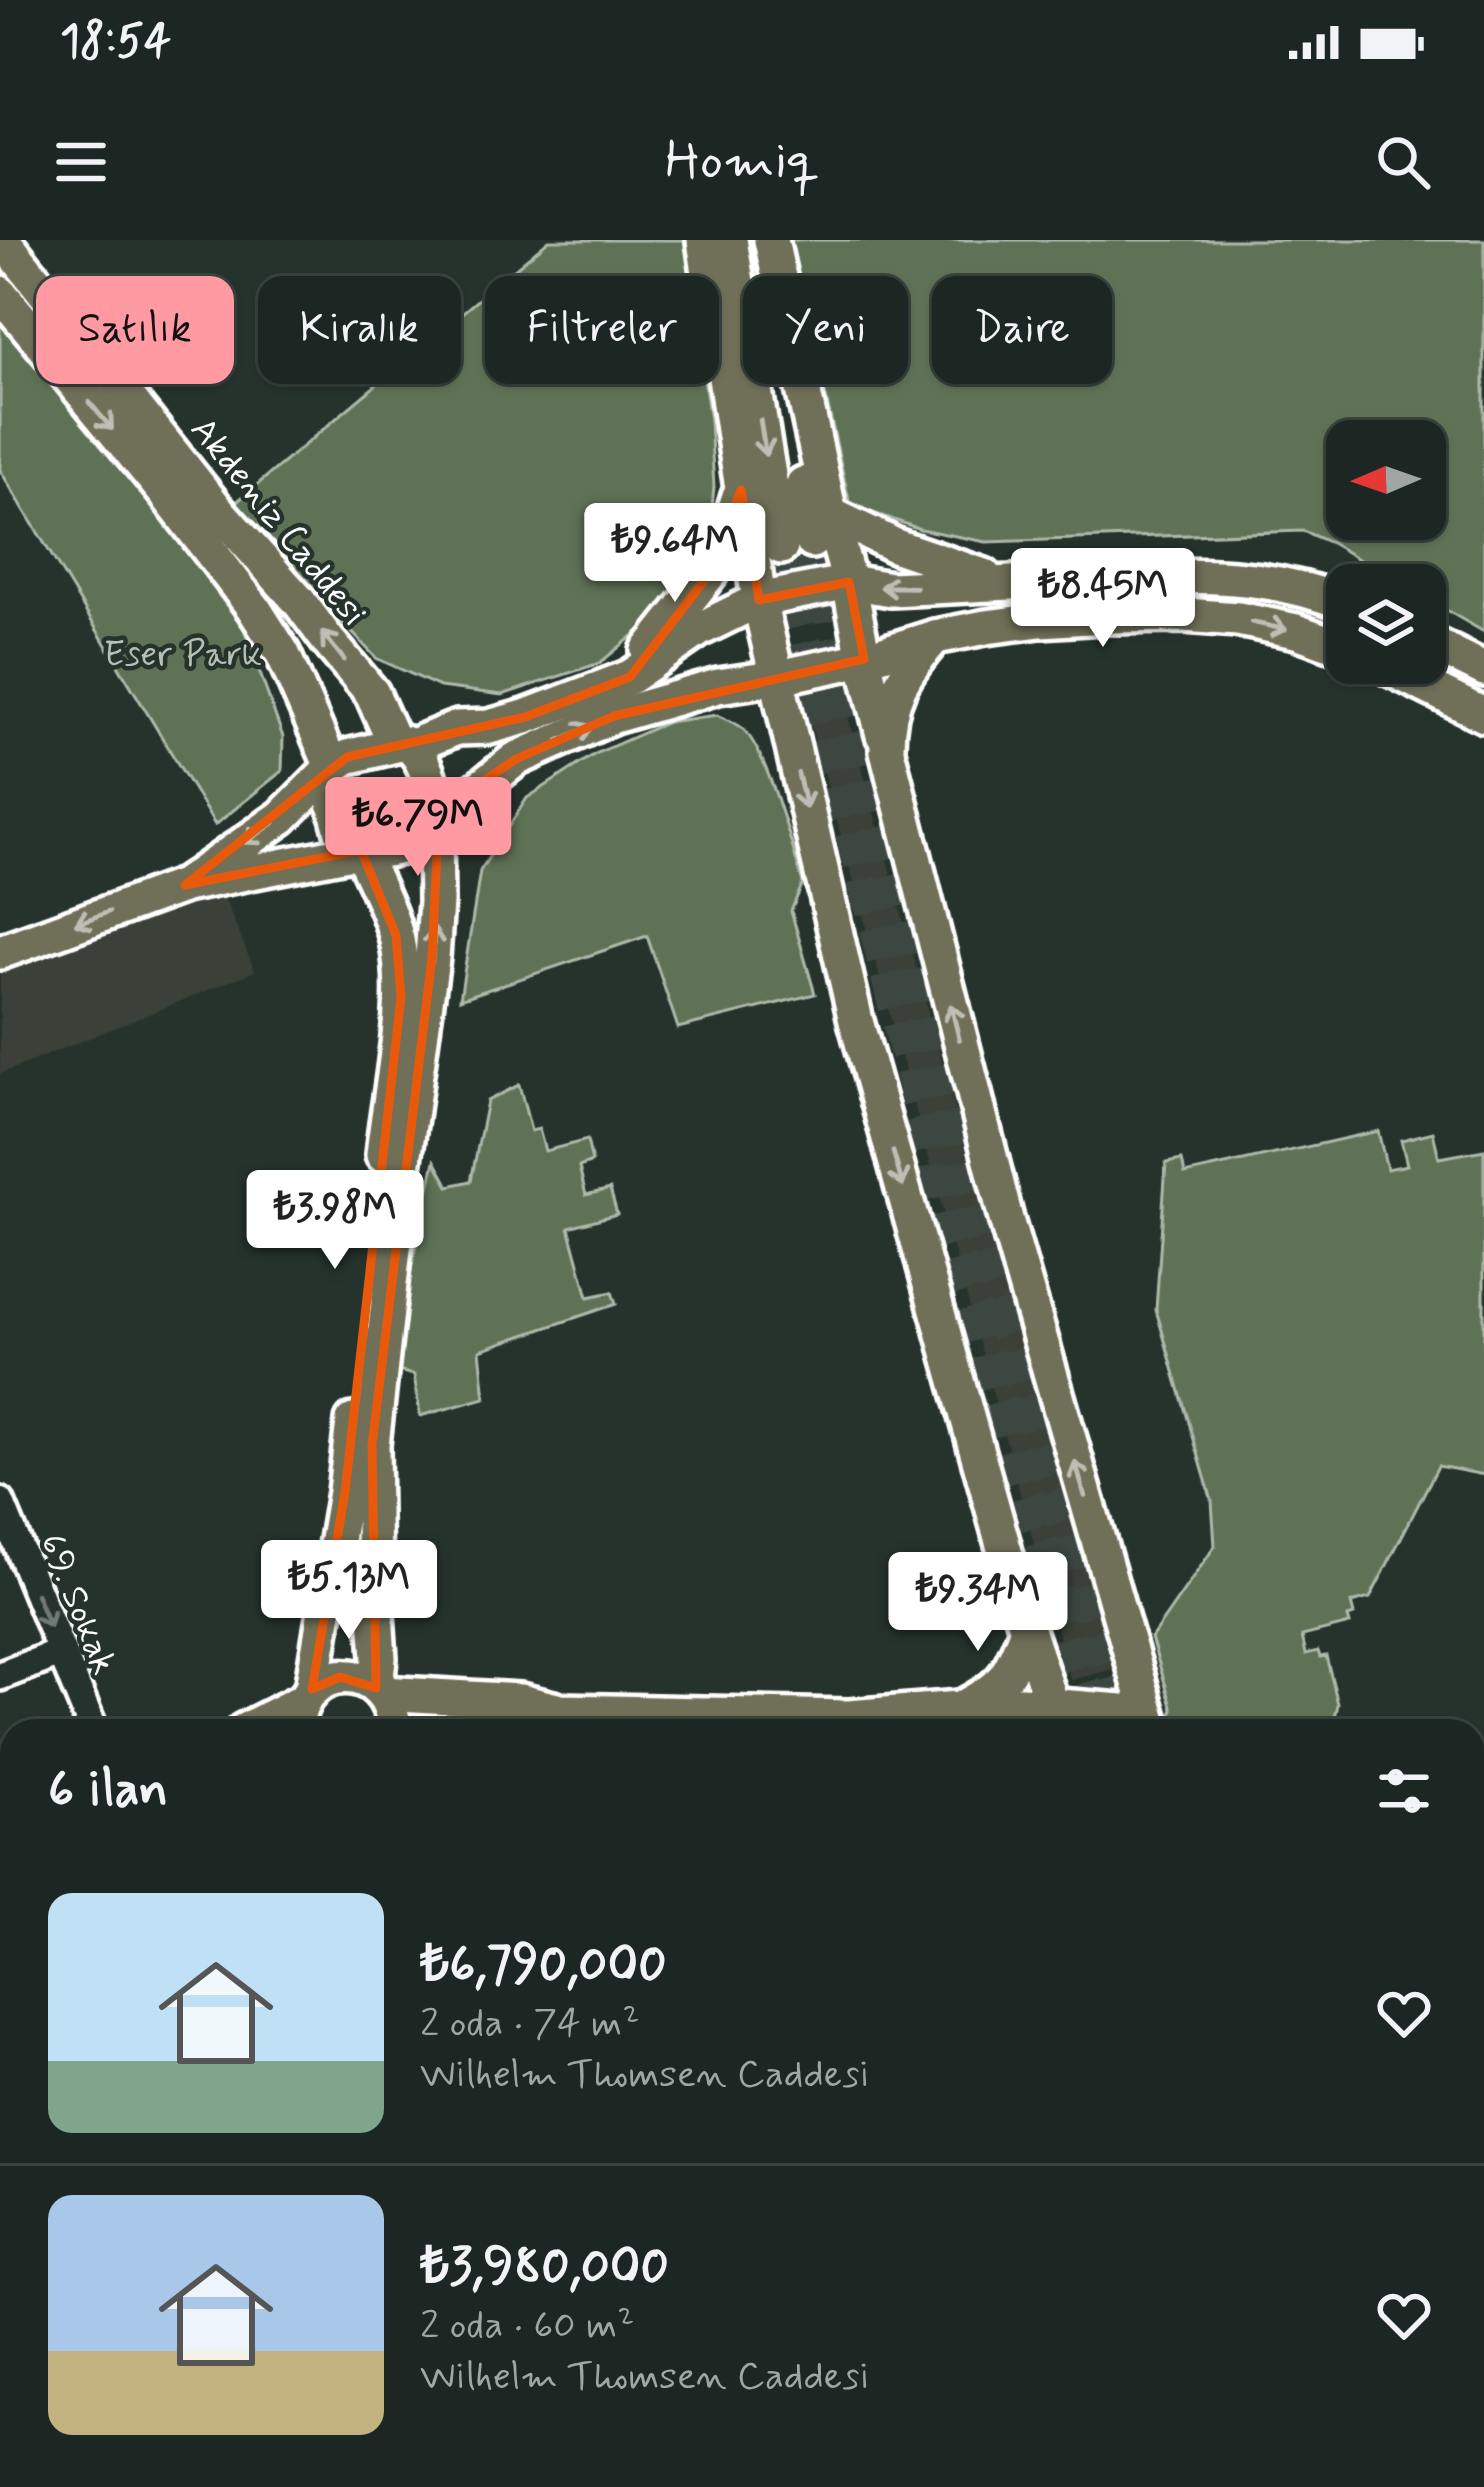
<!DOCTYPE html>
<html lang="tr">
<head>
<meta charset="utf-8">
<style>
  :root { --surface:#1c2622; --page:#252e2a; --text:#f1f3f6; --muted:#a0a5a5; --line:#3a4340; --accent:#ff9aa2 }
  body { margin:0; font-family:Mynerve,sans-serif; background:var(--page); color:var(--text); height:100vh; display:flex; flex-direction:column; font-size:45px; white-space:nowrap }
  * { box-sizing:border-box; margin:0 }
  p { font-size:39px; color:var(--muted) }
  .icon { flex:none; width:66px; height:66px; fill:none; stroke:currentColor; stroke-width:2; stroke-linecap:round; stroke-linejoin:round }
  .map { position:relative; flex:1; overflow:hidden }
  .side { position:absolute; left:0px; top:1479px; width:1485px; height:768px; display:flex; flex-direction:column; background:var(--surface); border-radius:36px 36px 0 0; box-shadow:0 3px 9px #0004,0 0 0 3px var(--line) }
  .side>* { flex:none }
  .top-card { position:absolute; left:36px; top:36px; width:1413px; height:108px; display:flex; gap:24px }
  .needle { width:78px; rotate:268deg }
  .tools { position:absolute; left:1326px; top:180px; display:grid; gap:24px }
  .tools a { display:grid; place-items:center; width:120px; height:120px; border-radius:24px; background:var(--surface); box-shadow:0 3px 9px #0004,0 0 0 3px var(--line); font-size:60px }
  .price { position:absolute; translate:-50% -102px; padding:0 27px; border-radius:12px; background:#fff; color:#222; font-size:39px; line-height:78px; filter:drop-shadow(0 3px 6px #0008) }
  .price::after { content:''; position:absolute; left:50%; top:72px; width:36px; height:27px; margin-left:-18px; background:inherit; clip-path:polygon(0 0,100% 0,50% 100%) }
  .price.selected { background:var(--accent); color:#111 }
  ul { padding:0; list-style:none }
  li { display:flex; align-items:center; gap:36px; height:300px; padding:0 48px }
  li+li { border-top:3px solid var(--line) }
  li span { display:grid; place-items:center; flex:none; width:336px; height:240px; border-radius:24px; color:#555 }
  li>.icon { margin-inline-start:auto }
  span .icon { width:144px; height:144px; fill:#fffc; stroke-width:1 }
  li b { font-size:51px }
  h2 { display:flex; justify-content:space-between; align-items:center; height:144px; padding:0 48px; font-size:51px }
  .pill { padding:0 42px; border-radius:24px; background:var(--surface); box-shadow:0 3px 9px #0004,0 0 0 3px var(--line); font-size:42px; line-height:108px }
  .pill.selected { background:var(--accent); color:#111 }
  .status { display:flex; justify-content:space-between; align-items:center; height:84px; padding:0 60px; background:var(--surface); direction:ltr }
  .status svg { height:33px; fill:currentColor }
  header { display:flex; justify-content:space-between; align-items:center; height:156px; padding:0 48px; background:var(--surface); font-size:54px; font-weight:600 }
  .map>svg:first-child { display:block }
</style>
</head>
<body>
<div class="status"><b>18:54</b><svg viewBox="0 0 49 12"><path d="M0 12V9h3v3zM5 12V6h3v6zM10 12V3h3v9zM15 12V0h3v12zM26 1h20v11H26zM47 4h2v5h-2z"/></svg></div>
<header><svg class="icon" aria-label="menu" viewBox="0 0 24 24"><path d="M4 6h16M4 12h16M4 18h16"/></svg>Homiq<svg class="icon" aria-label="search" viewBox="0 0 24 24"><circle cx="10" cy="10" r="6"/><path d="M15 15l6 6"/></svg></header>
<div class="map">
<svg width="1484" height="2247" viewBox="0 0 1484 2247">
  <rect width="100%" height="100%" fill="#26332d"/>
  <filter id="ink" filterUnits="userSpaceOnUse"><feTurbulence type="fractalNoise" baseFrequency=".00833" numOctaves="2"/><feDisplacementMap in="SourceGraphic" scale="24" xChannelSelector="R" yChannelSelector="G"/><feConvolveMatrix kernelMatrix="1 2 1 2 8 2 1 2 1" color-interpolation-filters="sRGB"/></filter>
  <g filter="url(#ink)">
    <g fill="#3a4138">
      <path d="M842,454L960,889L1115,1429L1071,1440L805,463Z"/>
      <path d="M220,648L255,731L0,834V726Z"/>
    </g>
    <g fill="#5e7256" stroke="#aeb8aa" stroke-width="3" fill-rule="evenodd">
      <path d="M549,0H684L710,181L714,247L707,317L667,368L600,423L502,455L440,447L376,418L233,265Z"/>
      <path d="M791,0H1484V392L1425,358V345H1403L1331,303L1303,291L986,302L920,289L850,265ZM1347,201H1425V279H1347Z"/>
      <path d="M0,77L100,194L244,389L283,497L282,531L215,585L0,230Z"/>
      <path d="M717,475C724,479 737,483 743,489C767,511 793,609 803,643L791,671L815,754L678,788L647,696L460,759L480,631L527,558L595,514L668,482Z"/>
      <path d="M519,845L531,891L539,889L545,911L587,900L592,922L579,927L586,955L610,949L617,974L569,987L588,1057L612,1052L616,1064L480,1110L485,1158L420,1176L414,1135L389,1129L435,921L449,946L471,941L487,861Z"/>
      <path d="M1378,891L1387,929L1407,925L1401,900L1433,892L1439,918L1484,910V1235L1438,1226L1370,1358L1351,1363L1354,1375L1348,1377L1350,1384L1302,1396L1306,1414L1318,1411L1320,1417L1326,1416L1338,1464L1332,1491H1173L1167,1483L1173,1469L1151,1398L1215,1306L1212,1261L1156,1070L1166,923L1182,920L1185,934Z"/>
      <path d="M12,1819V2194L0,2198V1825Z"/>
      <path d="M884,2235H962L965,2247H887Z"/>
    </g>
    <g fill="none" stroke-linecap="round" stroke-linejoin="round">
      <g stroke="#3c4742" stroke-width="33" stroke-dasharray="33 16" stroke-linecap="butt">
        <path d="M812,301L974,978L1124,1491"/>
        <path d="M781,307L949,985L1098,1491"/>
      </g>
      <g stroke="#fff" stroke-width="36">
        <g id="minor">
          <path d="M0,1262L94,1491"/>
          <path d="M0,1436L60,1413"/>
          <path d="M0,1771L12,1766"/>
          <path d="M859,2235L863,2247"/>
          <path d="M1153,2235L1157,2247"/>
          <path d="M286,2247L329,2235"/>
          <path d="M601,2247L600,2244L627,2235"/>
          <path d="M1284,2247L1293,2235"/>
        </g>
      </g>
      <g stroke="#fff" stroke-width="42">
        <g id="major">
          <path d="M3,0L220,273L298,360L329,402L372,453L395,505"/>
          <path d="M704,0L759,360L856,781L1027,1390L1061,1491"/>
          <path d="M730,0L781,307"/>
          <path d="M771,0L830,274L849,342L864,419L883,495"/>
          <path d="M0,53L167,255L253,367L283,414L332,527"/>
          <path d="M803,244L812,301"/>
          <path d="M830,274L896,306L984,336"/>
          <path d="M935,397C903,433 886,461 887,511L1006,979L1153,1491"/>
          <path d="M1425,400L1484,429"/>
          <path d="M648,411L710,333L721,314L739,256"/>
          <path d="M1379,423L1484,475"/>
          <path d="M412,506L457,488L489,487L525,477L630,437L700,389L759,360L849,342L891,349C959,345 1026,342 1093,339C1185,336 1260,329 1347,364"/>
          <path d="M326,534L343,595L352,612"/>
          <path d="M439,571L472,554L516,519L614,476L718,446L779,437L864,419L935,397L986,387L1040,380L1104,376L1184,375L1238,379L1296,391L1347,409"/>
          <path d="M362,613C374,641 390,670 397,700C411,764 390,849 383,915"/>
          <path d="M0,712L185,645L352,612C373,614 434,607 439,580C441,569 433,553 430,542C425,526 419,511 404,503L347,517L332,527L282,577L185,645"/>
          <path d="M376,1448L379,1418L374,1344L372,1205L403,928L432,718L436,662L435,590"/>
          <path d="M312,1449L345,1252L353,1181"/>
          <path d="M382,1453L520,1461L561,1471L849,1477L1021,1463L1147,1473"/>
          <path d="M967,1465C1008,1443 1010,1432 1027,1390"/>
          <path d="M243,1491L302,1461"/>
          <path d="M296,1491C298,1418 393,1419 394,1491"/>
          <path d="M473,1491L554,1473"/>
          <path d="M0,1594L12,1589"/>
          <path d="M1473,1774L1484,1785"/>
          <path d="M359,2235L363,2247"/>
          <path d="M1335,2235L1339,2247"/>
          <path d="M1384,2235L1389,2247"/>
        </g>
      </g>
      <use href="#minor" stroke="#26332d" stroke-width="27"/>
      <use href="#major" stroke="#706f59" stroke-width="33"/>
    </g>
    <defs><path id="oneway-shaft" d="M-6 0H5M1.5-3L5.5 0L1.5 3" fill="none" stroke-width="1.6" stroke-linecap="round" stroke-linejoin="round" transform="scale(3)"/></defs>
    <g stroke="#bfbeb4">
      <use href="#oneway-shaft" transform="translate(101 176) rotate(50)"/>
      <use href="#oneway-shaft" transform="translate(763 198) rotate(81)"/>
      <use href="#oneway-shaft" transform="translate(898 347) rotate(-179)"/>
      <use href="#oneway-shaft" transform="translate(1269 386) rotate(12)"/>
      <use href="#oneway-shaft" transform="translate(333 406) rotate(-129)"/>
      <use href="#oneway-shaft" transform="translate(576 493) rotate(-24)"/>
      <use href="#oneway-shaft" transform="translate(802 551) rotate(77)"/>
      <use href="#oneway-shaft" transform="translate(259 593) rotate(145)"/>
      <use href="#oneway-shaft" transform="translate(92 678) rotate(160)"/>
      <use href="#oneway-shaft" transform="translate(433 705) rotate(-85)"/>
      <use href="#oneway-shaft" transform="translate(955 782) rotate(-104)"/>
      <use href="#oneway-shaft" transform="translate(898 929) rotate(74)"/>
      <use href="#oneway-shaft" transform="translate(1080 1239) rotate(-106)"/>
    </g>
    <use stroke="#727a76" href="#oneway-shaft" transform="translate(43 1371) rotate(68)"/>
  </g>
  <path fill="none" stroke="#e8590c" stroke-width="9" stroke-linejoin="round" d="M741,250L759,360L849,342L864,419L614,476L516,519L439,571L432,718L372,1205L376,1448L340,1437L312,1449L345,1252L401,757L396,695L361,610L185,645L347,517L525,477L630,437L710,333Z"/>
  <g text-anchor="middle" stroke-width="9" stroke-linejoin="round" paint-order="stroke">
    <g font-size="36" fill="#fff" stroke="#26332d">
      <text transform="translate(280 280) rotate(51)" y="13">Akdeniz Caddesi</text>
      <text transform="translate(80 1363) rotate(68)" y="13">69. Sokak</text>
    </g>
    <g font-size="36" fill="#b7c0b3" stroke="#26332d">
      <text x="183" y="425">Eser Park</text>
    </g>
  </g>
</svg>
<div class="tools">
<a><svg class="needle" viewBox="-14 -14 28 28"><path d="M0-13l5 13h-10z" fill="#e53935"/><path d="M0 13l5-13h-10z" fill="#a0a5a5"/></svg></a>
<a><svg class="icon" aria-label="layers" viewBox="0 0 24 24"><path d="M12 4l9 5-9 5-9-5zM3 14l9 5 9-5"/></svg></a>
</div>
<b class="price" style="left:675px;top:365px">₺9.64M</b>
<b class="price" style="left:1103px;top:410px">₺8.45M</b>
<b class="price selected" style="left:418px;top:639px">₺6.79M</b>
<b class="price" style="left:335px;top:1032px">₺3.98M</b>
<b class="price" style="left:349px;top:1402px">₺5.13M</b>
<b class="price" style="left:978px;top:1414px">₺9.34M</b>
<div class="top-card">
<a class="pill selected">Satılık</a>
<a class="pill">Kiralık</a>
<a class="pill">Filtreler</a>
<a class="pill">Yeni</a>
<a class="pill">Daire</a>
</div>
<section class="side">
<h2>6 ilan<svg class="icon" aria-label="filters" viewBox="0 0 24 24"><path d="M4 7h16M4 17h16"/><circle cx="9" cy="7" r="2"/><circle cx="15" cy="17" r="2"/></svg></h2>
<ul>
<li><span style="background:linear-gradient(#bfe0f5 70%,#7fa58c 0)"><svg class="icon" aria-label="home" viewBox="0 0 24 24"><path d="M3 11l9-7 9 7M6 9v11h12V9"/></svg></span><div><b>₺6,790,000</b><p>2 oda · 74 m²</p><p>Wilhelm Thomsen Caddesi</p></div><svg class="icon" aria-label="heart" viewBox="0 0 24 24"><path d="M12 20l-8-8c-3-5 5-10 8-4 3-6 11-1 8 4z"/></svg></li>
<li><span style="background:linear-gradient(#a9c7e8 65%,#c2b280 0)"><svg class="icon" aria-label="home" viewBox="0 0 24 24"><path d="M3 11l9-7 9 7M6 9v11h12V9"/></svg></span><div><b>₺3,980,000</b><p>2 oda · 60 m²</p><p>Wilhelm Thomsen Caddesi</p></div><svg class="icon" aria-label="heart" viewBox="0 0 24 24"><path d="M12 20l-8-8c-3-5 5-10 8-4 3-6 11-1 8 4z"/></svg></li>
</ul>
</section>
</div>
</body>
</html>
